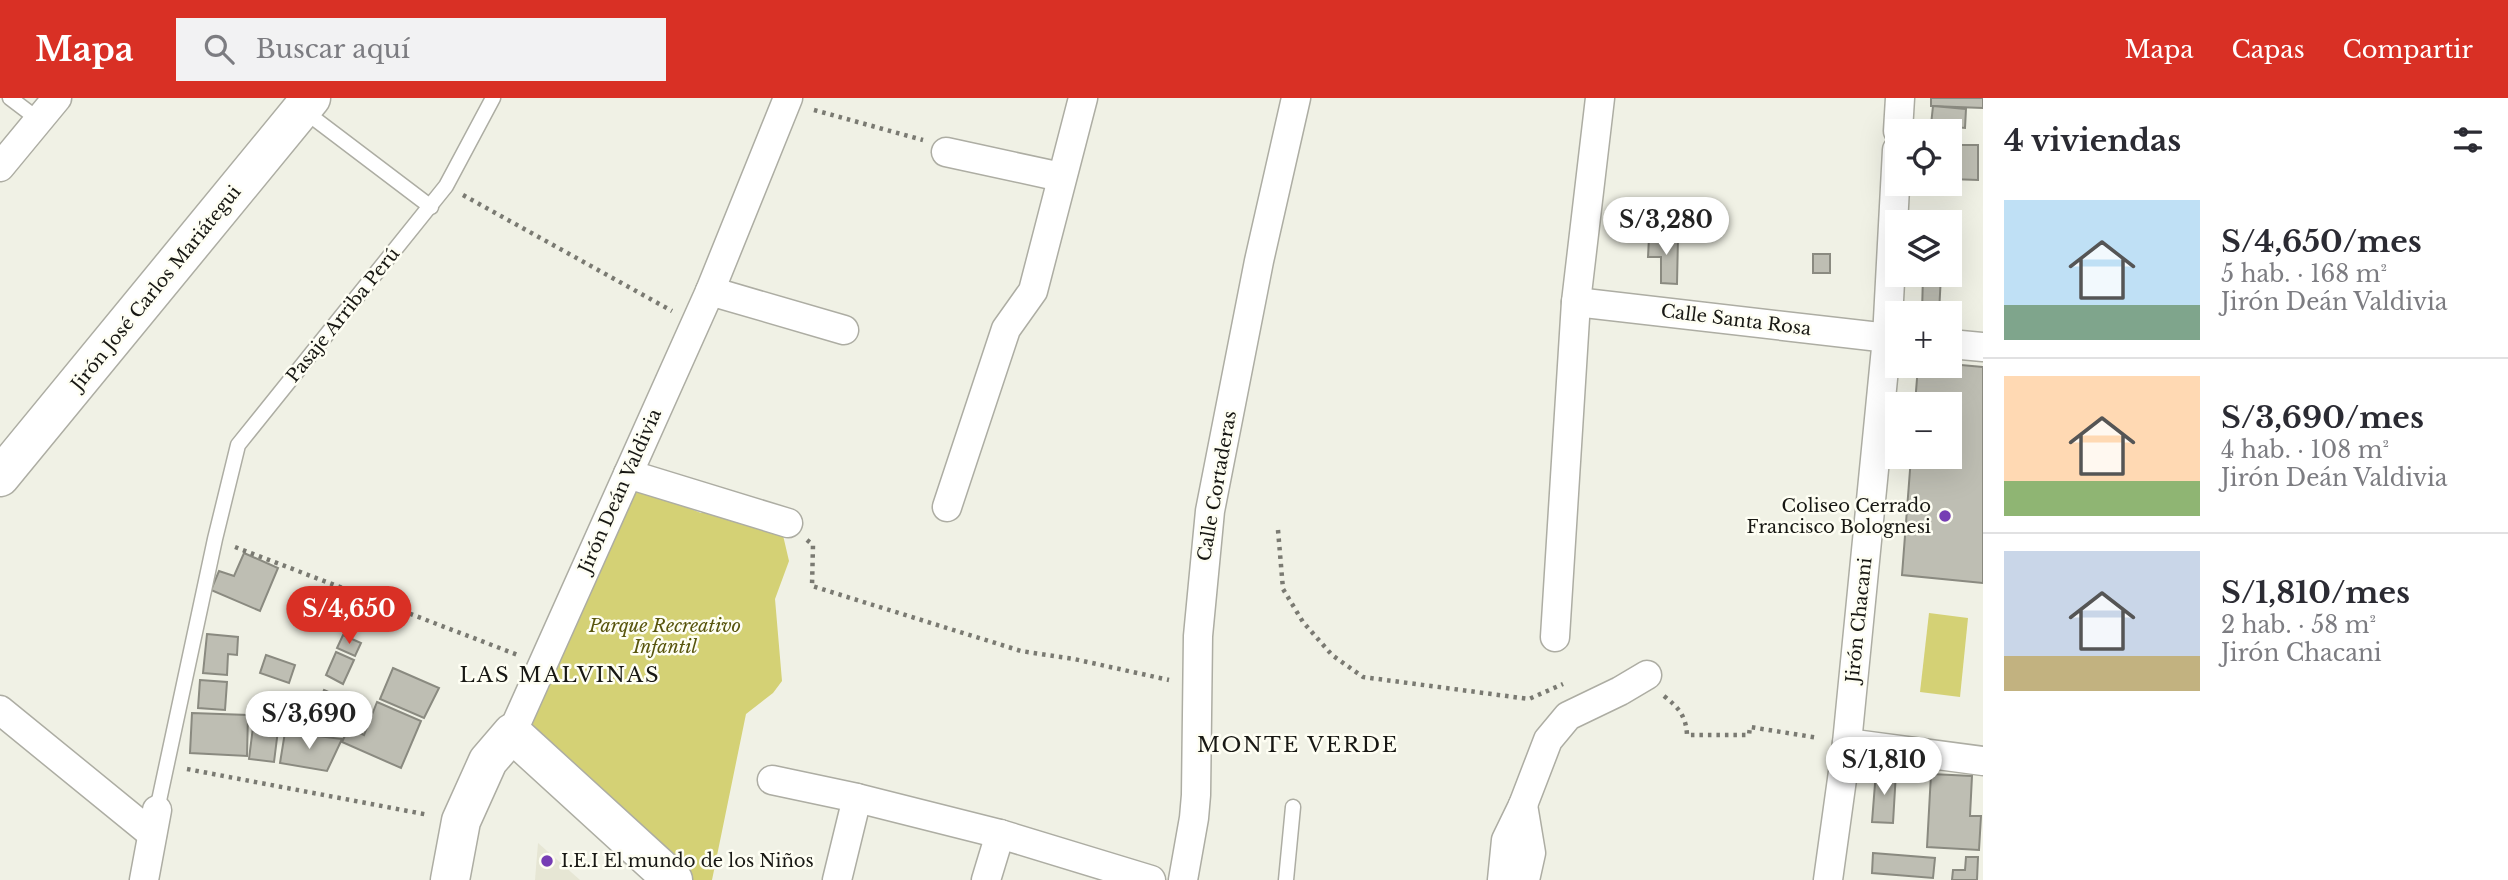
<!DOCTYPE html>
<html lang="es">
<head>
<meta charset="utf-8">
<style>
  :root { --surface:#fff; --page:#f2f2f3; --text:#2b2b33; --muted:#7c7c81; --line:#e1e1e2; --accent:#d93025 }
  body { margin:0; font-family:"Libre Baskerville",serif; background:var(--page); color:var(--text); height:100vh; display:flex; flex-direction:column; font-size:26px; white-space:nowrap }
  * { box-sizing:border-box; margin:0 }
  p { font-size:23px; color:var(--muted) }
  .icon { flex:none; width:38px; height:38px; fill:none; stroke:currentColor; stroke-width:2; stroke-linecap:round; stroke-linejoin:round }
  .map { position:relative; flex:1; overflow:hidden }
  .drawer { display:flex; flex-direction:column; background:var(--surface); width:525px }
  .drawer>* { flex:none }
  .fabs { position:absolute; left:1885px; top:21px; display:grid; gap:14px }
  .fabs a { display:grid; place-items:center; width:77px; height:77px; border-radius:0px; background:var(--surface); box-shadow:0 7px 28px #0002; font-size:35px }
  .price { position:absolute; translate:-50% -60px; padding:0 16px; border-radius:24px; background:#fff; color:#222; font-size:23px; line-height:46px; filter:drop-shadow(0 2px 4px #0008) }
  .price::after { content:''; position:absolute; left:50%; top:42px; width:21px; height:16px; margin-left:-10px; background:inherit; clip-path:polygon(0 0,100% 0,50% 100%) }
  .price.selected { background:var(--accent); color:#fff }
  ul { padding:0; list-style:none }
  li { display:flex; align-items:center; gap:21px; height:175px; padding:0 21px }
  li+li { border-top:2px solid var(--line) }
  li span { display:grid; place-items:center; flex:none; width:196px; height:140px; border-radius:0px; color:#555 }
  li>.icon { margin-inline-start:auto }
  span .icon { width:84px; height:84px; fill:#fffc; stroke-width:1 }
  li b { font-size:30px }
  h2 { display:flex; justify-content:space-between; align-items:center; height:84px; padding:0 21px; font-size:30px }
  header { display:flex; align-items:center; gap:42px; box-sizing:border-box; height:98px; padding:0 35px; background:var(--accent); color:#fff }
  header strong { font-size:33px }
  nav { display:flex; gap:38px; margin-inline-start:auto; font-size:24px }
  .search { width:490px; height:63px; background:var(--page); display:flex; align-items:center; gap:18px; box-sizing:border-box; padding:0 24px; border-radius:0px; color:var(--muted); font-size:26px }
  main { display:flex; flex:1; min-height:0 }
  .map>svg:first-child { display:block }
</style>
</head>
<body>
<header>
<strong>Mapa</strong>
<div class="search"><svg class="icon" aria-label="search" viewBox="0 0 24 24"><circle cx="10" cy="10" r="6"/><path d="M15 15l6 6"/></svg>Buscar aquí</div>
<nav><a>Mapa</a><a>Capas</a><a>Compartir</a></nav>
</header>
<main>
<div class="map">
<svg width="1983" height="782" viewBox="0 0 1983 782">
  <rect width="100%" height="100%" fill="#f0f1e5"/>
  <path fill="#e6e6d4" d="M538,745L580,782H535Z"/>
  <g fill="#d4d175">
    <path d="M641,391L701,415L710,409L782,433L789,463L775,501L782,583L773,595L746,616L712,782H688L512,610L597,418Z"/>
    <path d="M1929,515L1968,520L1960,599L1920,594Z"/>
  </g>
  <g fill="#bebeb3" stroke="#8a8a80" stroke-width="2">
    <path d="M1931,0H1983V10L1931,8Z"/>
    <path d="M1933,8L1966,11L1965,30L1931,27Z"/>
    <path d="M1950,47H1978V82L1950,81Z"/>
    <path d="M1649,139H1678L1677,186L1661,185V159H1648Z"/>
    <path d="M1950,151H1959L1958,168H1950Z"/>
    <rect x="1813" y="156" width="17" height="19"/>
    <path d="M1923,177H1941L1939,215H1922Z"/>
    <path d="M1950,266L1983,269V485L1902,477L1911,359H1950V306H1915L1918,268Z"/>
    <path d="M244,455L278,470L260,513L211,492L219,473L234,478Z"/>
    <path d="M207,536L238,539L237,557L228,556L227,577L203,575Z"/>
    <path d="M343,537L361,545L355,558L337,550Z"/>
    <path d="M336,554L354,562L343,586L326,577Z"/>
    <path d="M266,557L295,567L289,585L260,575Z"/>
    <path d="M393,570L439,590L424,620L380,601Z"/>
    <path d="M200,582L227,584L225,612L198,610Z"/>
    <path d="M324,592L340,599L326,634L310,627Z"/>
    <path d="M287,603L309,605L307,631L285,629Z"/>
    <path d="M377,604L421,623L401,670L342,644L349,629L364,637Z"/>
    <path d="M255,613L280,616L274,664L249,661Z"/>
    <path d="M192,615L248,617L247,658L190,655Z"/>
    <path d="M285,634L342,641L327,673L280,665Z"/>
    <path d="M1876,673L1896,674L1893,725L1872,724Z"/>
    <path d="M1931,676L1972,678L1970,718H1981L1979,752L1927,749Z"/>
    <path d="M1873,755L1935,760L1933,780L1872,775Z"/>
    <path d="M1966,759H1978L1977,782H1952L1953,772H1965Z"/>
  </g>
  <g fill="none" stroke-linecap="round" stroke-linejoin="round">
    <g stroke="#adada3" stroke-width="17">
      <g id="lane">
        <path d="M10,0L39,22"/>
        <path d="M303,12L431,109"/>
        <path d="M157,712L215,441L238,347L446,88L493,0"/>
        <path d="M1286,782L1293,709"/>
      </g>
    </g>
    <g stroke="#adada3" stroke-width="31">
      <g id="street">
        <path d="M1898,33L1900,0"/>
        <path d="M946,54L1061,79"/>
        <path d="M0,69L57,0"/>
        <path d="M710,193L844,232"/>
        <path d="M1576,204L1897,241"/>
        <path d="M1950,246L1983,249"/>
        <path d="M628,376L788,425"/>
        <path d="M947,409L1006,231L1033,193L1083,0"/>
        <path d="M1555,539L1576,204L1600,0"/>
        <path d="M0,612L152,736"/>
        <path d="M512,635L710,193L788,0"/>
        <path d="M1847,645L1983,663"/>
        <path d="M772,682L857,700L1000,736L1151,782"/>
        <path d="M1523,707L1531,755L1525,782"/>
        <path d="M144,782L157,712"/>
        <path d="M837,782L857,700"/>
        <path d="M986,782L1000,736"/>
        <path d="M1183,782L1194,720L1196,697L1198,538L1210,413L1259,163L1296,0"/>
        <path d="M1502,782L1506,742L1523,707L1548,642L1568,618L1620,593L1647,577"/>
        <path d="M1828,782L1847,645L1887,240L1897,52"/>
      </g>
    </g>
    <g stroke="#adada3" stroke-width="41">
      <g id="secondary">
        <path d="M0,379L311,0"/>
        <path d="M450,782L461,723L488,663L512,635L673,782"/>
      </g>
    </g>
    <g stroke="#7a7a72" stroke-width="4.5" stroke-dasharray="3.5 5" stroke-linecap="butt">
      <path d="M814,12L923,42"/>
      <path d="M463,97L672,213"/>
      <path d="M1278,432L1283,491L1303,524L1332,557L1363,579L1529,601L1563,586"/>
      <path d="M807,442L813,447L812,488L1021,553L1074,561L1169,582"/>
      <path d="M235,449L518,557"/>
      <path d="M1664,598C1679,610 1686,618 1687,637H1749L1750,629L1819,640"/>
      <path d="M187,671L429,717"/>
    </g>
    <use href="#lane" stroke="#fff" stroke-width="14"/>
    <use href="#street" stroke="#fff" stroke-width="28"/>
    <use href="#secondary" stroke="#fff" stroke-width="38"/>
  </g>
  <g fill="#763db4" stroke="#fefef3" stroke-width="2.5">
    <circle cx="1945" cy="418" r="7"/>
    <circle cx="547" cy="763" r="7"/>
  </g>
  <g text-anchor="middle" stroke-width="5" stroke-linejoin="round" paint-order="stroke">
    <g font-size="18" fill="#181814" stroke="#fefef3">
      <text transform="translate(156 190) rotate(-51)" y="6">Jirón José Carlos Mariátegui</text>
      <text transform="translate(343 217) rotate(-51)" y="6">Pasaje Arriba Perú</text>
      <text transform="translate(1736 222) rotate(7)" y="6">Calle Santa Rosa</text>
      <text transform="translate(1217 388) rotate(-80)" y="6">Calle Cortaderas</text>
      <text transform="translate(620 393) rotate(-66)" y="6">Jirón Deán Valdivia</text>
      <text transform="translate(1859 522) rotate(-84)" y="6">Jirón Chacani</text>
    </g>
    <g font-size="18" fill="#181814" stroke="#fefef3" text-anchor="end">
      <text x="1931" y="414">Coliseo Cerrado<tspan x="1931" dy="21">Francisco Bolognesi</tspan></text>
      <text x="561" y="769" text-anchor="start">I.E.I El mundo de los Niños</text>
    </g>
    <g font-size="18" font-style="italic" fill="#58550d" stroke="#fefef3">
      <text x="665" y="534">Parque Recreativo<tspan x="665" dy="21">Infantil</tspan></text>
    </g>
    <g font-size="21" letter-spacing="2" fill="#181814" stroke="#fefef3">
      <text x="560" y="584">LAS MALVINAS</text>
      <text x="1298" y="654">MONTE VERDE</text>
    </g>
  </g>
</svg>
<div class="fabs">
<a><svg class="icon" aria-label="locate" viewBox="0 0 24 24"><circle cx="12" cy="12" r="6"/><path d="M12 2v4M12 18v4M2 12h4M18 12h4"/></svg></a>
<a><svg class="icon" aria-label="layers" viewBox="0 0 24 24"><path d="M12 4l9 5-9 5-9-5zM3 14l9 5 9-5"/></svg></a>
<a>+</a>
<a>−</a>
</div>
<b class="price" style="left:1666px;top:159px">S/3,280</b>
<b class="price selected" style="left:349px;top:548px">S/4,650</b>
<b class="price" style="left:309px;top:653px">S/3,690</b>
<b class="price" style="left:1884px;top:699px">S/1,810</b>
</div>
<section class="drawer">
<h2>4 viviendas<svg class="icon" aria-label="filters" viewBox="0 0 24 24"><path d="M4 7h16M4 17h16"/><circle cx="9" cy="7" r="2"/><circle cx="15" cy="17" r="2"/></svg></h2>
<ul>
<li><span style="background:linear-gradient(#bfe0f5 75%,#7fa58c 0)"><svg class="icon" aria-label="home" viewBox="0 0 24 24"><path d="M3 11l9-7 9 7M6 9v11h12V9"/></svg></span><div><b>S/4,650/mes</b><p>5 hab. · 168 m²</p><p>Jirón Deán Valdivia</p></div></li>
<li><span style="background:linear-gradient(#ffd9b3 75%,#8fb573 0)"><svg class="icon" aria-label="home" viewBox="0 0 24 24"><path d="M3 11l9-7 9 7M6 9v11h12V9"/></svg></span><div><b>S/3,690/mes</b><p>4 hab. · 108 m²</p><p>Jirón Deán Valdivia</p></div></li>
<li><span style="background:linear-gradient(#c9d6e8 75%,#c2b280 0)"><svg class="icon" aria-label="home" viewBox="0 0 24 24"><path d="M3 11l9-7 9 7M6 9v11h12V9"/></svg></span><div><b>S/1,810/mes</b><p>2 hab. · 58 m²</p><p>Jirón Chacani</p></div></li>
</ul>
</section>
</main>
</body>
</html>
